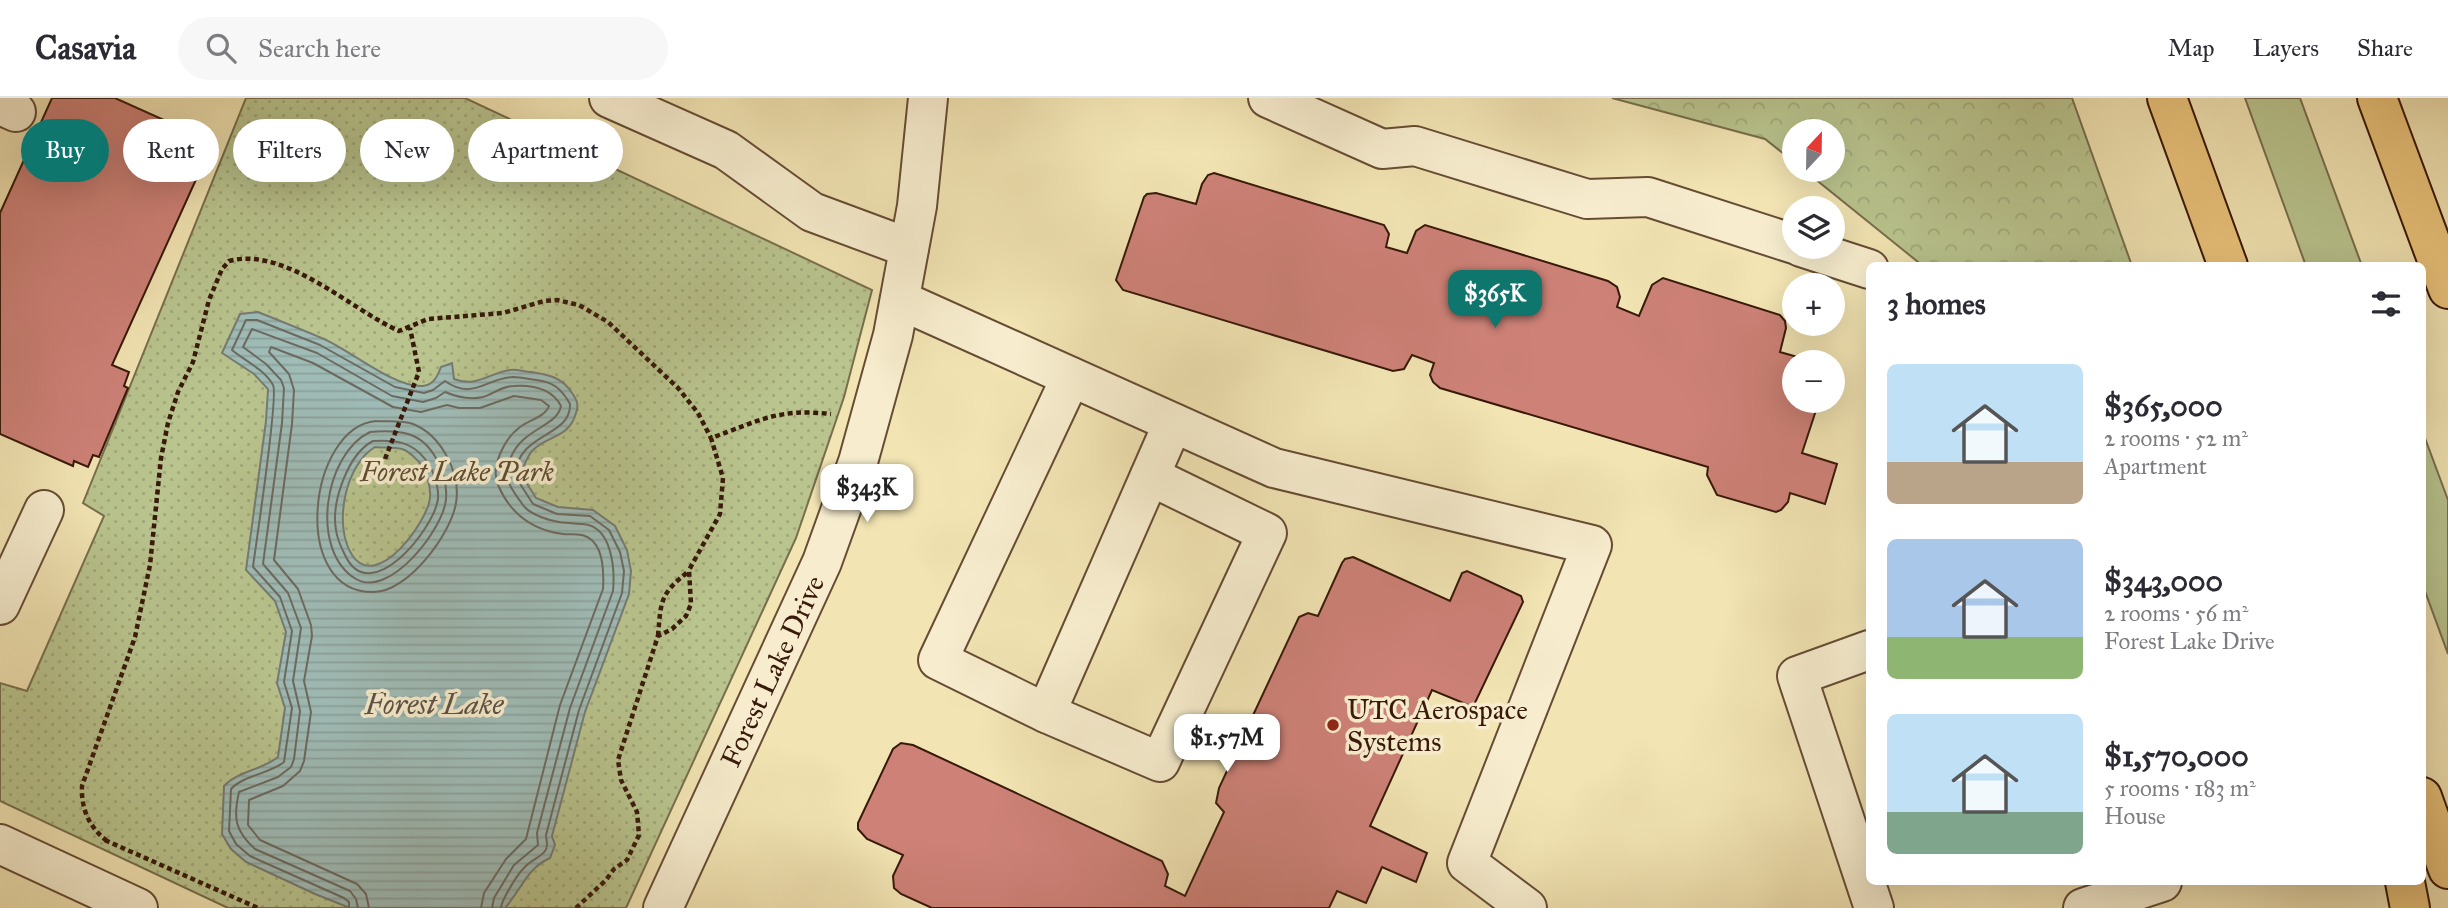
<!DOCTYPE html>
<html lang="en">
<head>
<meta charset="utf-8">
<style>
  :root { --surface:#fff; --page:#f7f7f7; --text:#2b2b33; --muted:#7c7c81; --line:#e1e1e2; --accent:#0f766e }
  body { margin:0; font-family:"IM FELL Great Primer",serif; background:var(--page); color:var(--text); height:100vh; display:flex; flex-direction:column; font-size:26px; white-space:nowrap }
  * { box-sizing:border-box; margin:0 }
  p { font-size:23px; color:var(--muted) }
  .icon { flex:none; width:38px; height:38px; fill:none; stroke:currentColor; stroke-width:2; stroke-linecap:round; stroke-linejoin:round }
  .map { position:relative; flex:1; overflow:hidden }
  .panel { position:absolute; left:1866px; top:164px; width:560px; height:623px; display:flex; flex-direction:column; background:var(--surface); border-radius:10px; box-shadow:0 7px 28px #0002 }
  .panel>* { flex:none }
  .guide { position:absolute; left:21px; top:21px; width:665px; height:63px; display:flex; gap:14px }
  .needle { width:46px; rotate:22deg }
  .buttons { position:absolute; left:1782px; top:21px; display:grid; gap:14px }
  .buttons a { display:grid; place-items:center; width:63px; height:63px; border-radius:50%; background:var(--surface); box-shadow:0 7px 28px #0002; font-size:35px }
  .price { position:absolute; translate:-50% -60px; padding:0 16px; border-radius:14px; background:#fff; color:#222; font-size:23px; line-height:46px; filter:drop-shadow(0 2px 4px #0008) }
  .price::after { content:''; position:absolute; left:50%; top:42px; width:21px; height:16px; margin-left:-10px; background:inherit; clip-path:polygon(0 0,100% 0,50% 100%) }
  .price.current { background:var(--accent); color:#fff }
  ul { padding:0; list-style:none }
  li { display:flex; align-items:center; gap:21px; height:175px; padding:0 21px }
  li span { display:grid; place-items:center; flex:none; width:196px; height:140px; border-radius:10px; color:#555 }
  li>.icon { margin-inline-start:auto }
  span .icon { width:84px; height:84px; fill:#fffc; stroke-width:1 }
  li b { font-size:30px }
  h2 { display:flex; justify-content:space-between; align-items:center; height:84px; padding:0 21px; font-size:30px }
  .chip { padding:0 24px; border-radius:32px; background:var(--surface); box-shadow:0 7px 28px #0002; font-size:24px; line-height:63px }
  .chip.current { background:var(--accent); color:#fff }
  header { display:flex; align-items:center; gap:42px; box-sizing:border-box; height:98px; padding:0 35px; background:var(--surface); border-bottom:2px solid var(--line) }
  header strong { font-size:33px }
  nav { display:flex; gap:38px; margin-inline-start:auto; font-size:24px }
  .search { width:490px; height:63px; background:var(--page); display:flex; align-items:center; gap:18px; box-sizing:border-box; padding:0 24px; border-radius:38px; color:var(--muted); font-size:26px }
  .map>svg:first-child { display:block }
</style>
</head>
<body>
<header>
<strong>Casavia</strong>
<div class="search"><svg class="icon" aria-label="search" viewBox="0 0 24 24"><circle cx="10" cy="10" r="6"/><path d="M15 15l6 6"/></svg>Search here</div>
<nav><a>Map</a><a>Layers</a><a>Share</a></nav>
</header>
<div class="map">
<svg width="2448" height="810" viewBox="0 0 2448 810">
  <defs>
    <pattern id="forest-crowns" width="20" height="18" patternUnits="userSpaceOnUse" patternTransform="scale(1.75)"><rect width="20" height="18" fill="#b9c48e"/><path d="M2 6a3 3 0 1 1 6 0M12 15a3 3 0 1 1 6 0" fill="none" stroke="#a0a879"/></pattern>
    <pattern id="park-dots" width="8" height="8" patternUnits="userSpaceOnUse" patternTransform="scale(1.75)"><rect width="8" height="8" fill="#b9c48e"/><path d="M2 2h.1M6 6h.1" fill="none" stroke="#a0a879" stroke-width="1.8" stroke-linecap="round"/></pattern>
    <pattern id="water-rules" width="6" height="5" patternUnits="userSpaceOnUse" patternTransform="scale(1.75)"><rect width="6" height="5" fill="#9fbcb7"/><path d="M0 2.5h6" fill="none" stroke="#8aa19c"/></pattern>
  </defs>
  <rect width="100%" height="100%" fill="#f2e4b3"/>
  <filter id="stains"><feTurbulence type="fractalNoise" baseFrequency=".00286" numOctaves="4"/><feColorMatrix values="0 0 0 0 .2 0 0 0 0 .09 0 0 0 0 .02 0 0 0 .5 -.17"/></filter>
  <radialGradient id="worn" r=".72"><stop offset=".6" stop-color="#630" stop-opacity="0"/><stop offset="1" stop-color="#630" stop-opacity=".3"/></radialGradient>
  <g fill="#b9c48e" stroke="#786e4c" stroke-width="2">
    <path d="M2245,0H2300L2362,168H2306Z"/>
    <path d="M2422,332L2448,402V556L2422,485Z"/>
  </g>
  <path fill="url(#forest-crowns)" stroke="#786e4c" stroke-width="2" d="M1612,0H2072L2132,168H1923L1804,72H1832V33H1794V64L1765,41Z"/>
  <path fill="url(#park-dots)" stroke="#786e4c" stroke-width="2" d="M246,0H465L872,192L844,299L796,440L626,810H228L0,703V585L27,593L104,418L83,405Z"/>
  <path fill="url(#water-rules)" stroke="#767b72" stroke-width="2" fill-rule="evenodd" d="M258,214C280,223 303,232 324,241C351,253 395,290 423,288C434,287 438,277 441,269L452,265L454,281C476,290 489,275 510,272C517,271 525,274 531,274C549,277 562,279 572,295C577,302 579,307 576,315C569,340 549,337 533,352C527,358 524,367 521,376L536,400L558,409L593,412L615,428L627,452L631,473L629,496L585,614L552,738L555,747L550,760C527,770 521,792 505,810H350L315,796L246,764L231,751L222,736L224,688C238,673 262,672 278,659L285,610L277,585L286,534L275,503L246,472L266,323L268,291L254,276L222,255L240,216ZM375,349C383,350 394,349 402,351C409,353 414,359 419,364C426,373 431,387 430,399C429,422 377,495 352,457C333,427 345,367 375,349Z"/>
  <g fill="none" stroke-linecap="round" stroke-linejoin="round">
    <g stroke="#6c6a60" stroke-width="2">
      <path d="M376,323C387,324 402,322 413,326C441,337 461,375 456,405C451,436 408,494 374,494C289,496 308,329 376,323Z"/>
      <path d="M370,334C381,333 397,333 408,336C433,343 448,377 446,401C444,430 390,501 356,481C309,453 324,356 370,334Z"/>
      <path d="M373,343C395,342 411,343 425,361C433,371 439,388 438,401C434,431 370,511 345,457C341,449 337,441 336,432C331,404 348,356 373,343Z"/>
      <path d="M349,810V804L344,800L250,758L236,746L229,733L231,691C244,677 269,676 284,664L292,610L284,584L292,533L280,499L253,469C256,445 279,297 273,287C264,271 245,263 232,252L246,222H257L320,247L395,289L424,295L433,292L445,283C473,303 486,280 513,279C521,279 528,281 536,282C553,284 561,290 570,306C571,340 518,333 515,378L533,406L557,416L590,418L609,432L620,454L624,473L622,495L579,612L546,737C546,742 549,748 545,753C540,760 529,763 523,771C517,777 501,803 501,810"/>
      <path d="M358,810L356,801L350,793L255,751C235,733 233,720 239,694L278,679L291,669L294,661L300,613L293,583L301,530L288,495L263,466L282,325L284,290L281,282L266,266L243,249L252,231L317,255L392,298L423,304L436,300L445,294C457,299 470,302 483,299C493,296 502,288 514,288C532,287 552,291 561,308C557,329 523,330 511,359C502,381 510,389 523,407C527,413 534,416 541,419C555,425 567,425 583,426C612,428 615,471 613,493L570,610L537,735L538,747L514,767L494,800L492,810"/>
      <path d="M369,810L366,796L357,786L260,742L248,727L249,702L283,688L300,673L304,663L311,614L304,583L312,538L311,527L298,491L274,462L292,326L294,292L289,276L269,254L271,249L313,265L393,309L421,314L447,307L459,310H480L514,298L541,302L549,308C545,319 529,322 520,329C505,340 490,368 498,387C510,415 532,432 563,436C570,437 578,435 585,438C604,445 604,474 603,491L560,607L526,741L506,761L484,795L481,810"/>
    </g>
  </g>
  <g fill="#cd8177" stroke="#38190a" stroke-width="2">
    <path d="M52,0H115L213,44L112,267L129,274L124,288L128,290L99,359L93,357L88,369L74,363L73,368L0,336V115Z"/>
    <path d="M1214,75L1384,127L1389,136L1386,149L1407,155L1416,133L1425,127L1608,183L1617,189L1620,199L1617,209L1639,218L1652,187L1663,180L1780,217L1785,223L1786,230L1780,254L1815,264H1794V303H1819L1802,355L1837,366L1825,406L1790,395L1788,404L1781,412L1776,414L1717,397L1707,377L1708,369L1440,290L1433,284L1430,277L1434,265L1412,257L1404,271L1393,273L1123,192L1116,182L1144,99L1147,96L1156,95L1196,106L1202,86L1208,77Z"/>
    <path d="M1353,459L1450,503L1462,475L1467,473L1521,498L1523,504L1473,609L1432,592L1370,728L1427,755L1416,784L1382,769L1366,805L1337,793L1329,810H932L901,796L894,790L893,778L903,757L867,741L858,731V725L893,651L901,645L913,647L1162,763L1168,776L1165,788L1185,798L1224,714L1216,705L1219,690L1299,519L1308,515L1318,518L1342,465L1345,461Z"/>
  </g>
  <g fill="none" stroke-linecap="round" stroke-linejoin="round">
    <g stroke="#664c34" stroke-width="42">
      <g id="minor">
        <path d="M609,0L726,52L812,114L909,150"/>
        <path d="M1268,0L1382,51L1415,48L1587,101L1648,99L1794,146"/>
        <path d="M0,7L16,14"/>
        <path d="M1801,149L1869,171"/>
        <path d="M900,202L1274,370L1592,447L1467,765L1527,810"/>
        <path d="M1071,279L938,562L1046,615L1173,325"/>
        <path d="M0,507L44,412"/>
        <path d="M1869,552L1797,578L1874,810"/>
        <path d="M1046,615L1160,664L1267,435L1150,378"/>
        <path d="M0,746L138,810"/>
        <path d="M663,810L822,464L858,364L893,237L917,108L928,0"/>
        <path d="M2083,810L2162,784"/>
      </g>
    </g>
    <g stroke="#38190a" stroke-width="42">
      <g id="highway">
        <path d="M2167,0L2228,168"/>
        <path d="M2377,0L2448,191"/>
        <path d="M2422,699L2448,771"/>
        <path d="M2405,784L2410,810"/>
      </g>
    </g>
    <g stroke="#38190a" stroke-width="4.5" stroke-dasharray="5 3.5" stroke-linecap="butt">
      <path d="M385,361L419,274L410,230"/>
      <path d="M658,538C661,502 660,496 689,473"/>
      <path d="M107,743C89,729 81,711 82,688L135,539L150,467L161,360L168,325L178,294L193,264L209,202L222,171L229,163C285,148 350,211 399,233L428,221L503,215L544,203L557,202L579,207L608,224L678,290L698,315L711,340"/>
      <path d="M106,745L107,743L258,810"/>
      <path d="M576,810L606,782L614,771L627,762L639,737L637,714L621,682L618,662L658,538L672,531L686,518L691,506L689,472L720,416L723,380L711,340C759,323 777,310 831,316"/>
    </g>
    <use href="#minor" stroke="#f7edce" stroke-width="38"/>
    <use href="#highway" stroke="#e9c27a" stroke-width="38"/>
  </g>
  <circle fill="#8f2418" stroke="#f7edce" stroke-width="2.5" cx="1333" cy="627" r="7"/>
  <g text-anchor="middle" stroke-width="7" stroke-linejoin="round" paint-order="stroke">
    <g font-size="28" font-style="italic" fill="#5f4c32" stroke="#f7edce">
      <text x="457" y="383">Forest Lake Park</text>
    </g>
    <g font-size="28" fill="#38190a" stroke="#f7edce">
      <text transform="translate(772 573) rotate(-65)" y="10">Forest Lake Drive</text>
    </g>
    <g font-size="28" fill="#38190a" stroke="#f7edce" text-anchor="start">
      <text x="1347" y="621">UTC Aerospace<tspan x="1347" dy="32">Systems</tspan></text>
    </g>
    <g font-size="30" font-style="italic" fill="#5c5247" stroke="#f7edce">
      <text x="434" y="616">Forest Lake</text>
    </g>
  </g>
  <rect width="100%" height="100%" filter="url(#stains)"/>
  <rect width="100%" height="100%" fill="url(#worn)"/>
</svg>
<div class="buttons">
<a><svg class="needle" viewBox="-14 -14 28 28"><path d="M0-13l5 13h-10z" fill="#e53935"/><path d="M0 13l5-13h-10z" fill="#7c7c81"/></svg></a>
<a><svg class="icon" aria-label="layers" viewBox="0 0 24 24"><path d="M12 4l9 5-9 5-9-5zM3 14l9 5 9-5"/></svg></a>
<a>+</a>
<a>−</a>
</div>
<b class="price current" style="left:1495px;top:232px">$365K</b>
<b class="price" style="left:867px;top:426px">$343K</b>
<b class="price" style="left:1227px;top:676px">$1.57M</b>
<div class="guide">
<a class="chip current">Buy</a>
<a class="chip">Rent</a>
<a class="chip">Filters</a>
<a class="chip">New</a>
<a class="chip">Apartment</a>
</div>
<section class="panel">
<h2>3 homes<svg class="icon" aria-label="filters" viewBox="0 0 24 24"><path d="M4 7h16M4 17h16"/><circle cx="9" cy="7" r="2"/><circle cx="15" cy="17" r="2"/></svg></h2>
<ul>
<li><span style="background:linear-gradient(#bfe0f5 70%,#b9a48a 0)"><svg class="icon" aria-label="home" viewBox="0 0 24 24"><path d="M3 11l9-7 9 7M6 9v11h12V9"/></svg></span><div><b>$365,000</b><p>2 rooms · 52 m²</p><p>Apartment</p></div></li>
<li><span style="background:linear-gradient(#a9c7e8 70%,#8fb573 0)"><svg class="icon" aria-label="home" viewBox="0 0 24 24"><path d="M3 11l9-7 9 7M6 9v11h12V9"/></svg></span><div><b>$343,000</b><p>2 rooms · 56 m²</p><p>Forest Lake Drive</p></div></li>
<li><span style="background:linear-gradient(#bfe0f5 70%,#7fa58c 0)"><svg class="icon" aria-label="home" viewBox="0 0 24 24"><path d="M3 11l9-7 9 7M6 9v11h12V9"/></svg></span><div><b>$1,570,000</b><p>5 rooms · 183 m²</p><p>House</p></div></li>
</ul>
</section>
</div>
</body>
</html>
